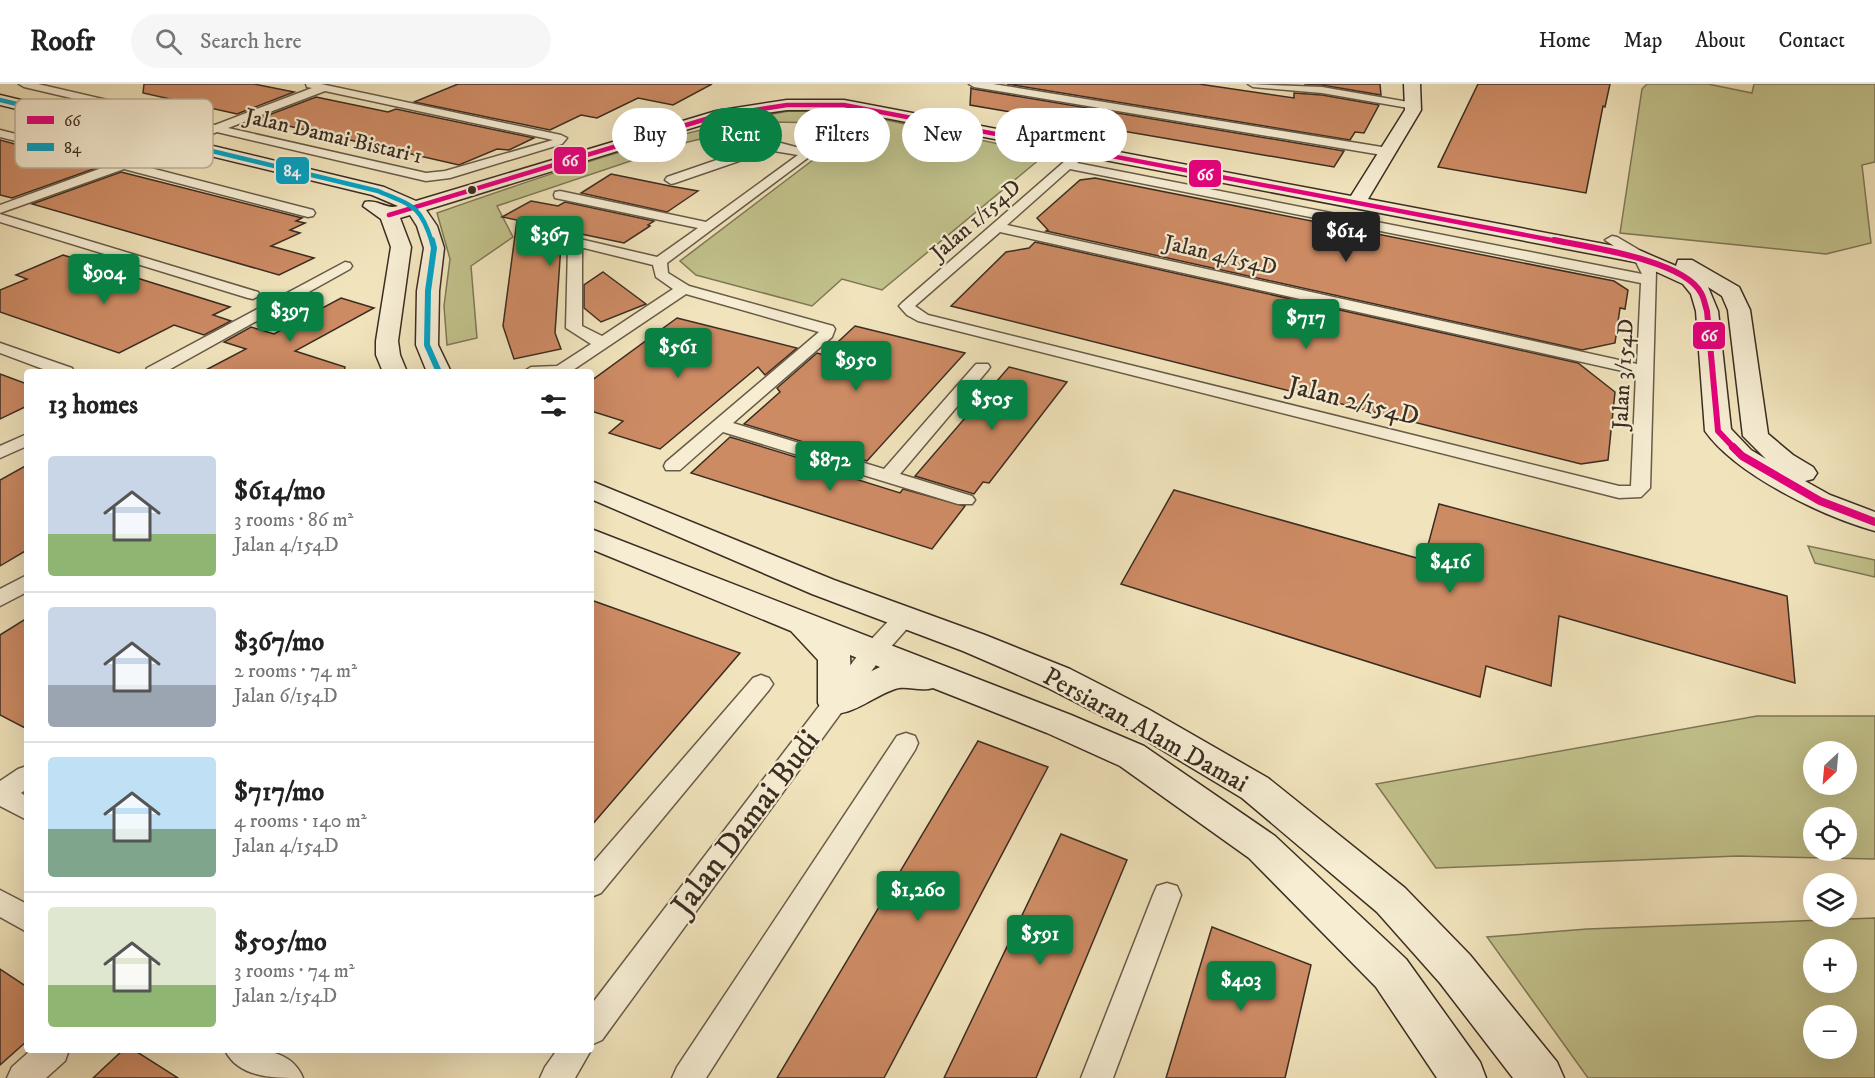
<!DOCTYPE html>
<html lang="en">
<head>
<meta charset="utf-8">
<style>
  :root { --surface:#fff; --page:#f6f6f6; --text:#222; --muted:#767676; --line:#e0e0e0; --accent:#0b8043 }
  body { margin:0; font-family:"IM FELL DW Pica",serif; background:var(--page); color:var(--text); height:100vh; display:flex; flex-direction:column; font-size:22px; white-space:nowrap }
  * { box-sizing:border-box; margin:0 }
  p { font-size:20px; color:var(--muted) }
  .icon { flex:none; width:33px; height:33px; fill:none; stroke:currentColor; stroke-width:2; stroke-linecap:round; stroke-linejoin:round }
  .map { position:relative; flex:1; overflow:hidden }
  .panel { position:absolute; left:24px; top:285px; width:570px; height:684px; display:flex; flex-direction:column; background:var(--surface); border-radius:6px; box-shadow:0 6px 24px #0002 }
  .panel>* { flex:none }
  .guide { position:absolute; left:612px; top:24px; width:570px; height:54px; display:flex; gap:12px }
  .needle { width:39px; rotate:206deg }
  .fabs { position:absolute; left:1803px; top:657px; display:grid; gap:12px }
  .fabs a { display:grid; place-items:center; width:54px; height:54px; border-radius:50%; background:var(--surface); box-shadow:0 6px 24px #0002; font-size:30px }
  .price { position:absolute; translate:-50% -51px; padding:0 14px; border-radius:6px; background:var(--accent); color:#fff; font-size:20px; line-height:39px; filter:drop-shadow(0 2px 3px #0008) }
  .price::after { content:''; position:absolute; left:50%; top:36px; width:18px; height:14px; margin-left:-9px; background:inherit; clip-path:polygon(0 0,100% 0,50% 100%) }
  .price.active { background:#222; color:#fff }
  ul { padding:0; list-style:none }
  li { display:flex; align-items:center; gap:18px; height:150px; padding:0 24px }
  li+li { border-top:2px solid var(--line) }
  li span { display:grid; place-items:center; flex:none; width:168px; height:120px; border-radius:6px; color:#555 }
  li>.icon { margin-inline-start:auto }
  span .icon { width:72px; height:72px; fill:#fffc; stroke-width:1 }
  li b { font-size:26px }
  h2 { display:flex; justify-content:space-between; align-items:center; height:72px; padding:0 24px; font-size:26px }
  .chip { padding:0 21px; border-radius:27px; background:var(--surface); box-shadow:0 6px 24px #0002; font-size:21px; line-height:54px }
  .chip.active { background:var(--accent); color:#fff }
  header { display:flex; align-items:center; gap:36px; box-sizing:border-box; height:84px; padding:0 30px; background:var(--surface); border-bottom:2px solid var(--line) }
  header strong { font-size:28px }
  nav { display:flex; gap:33px; margin-inline-start:auto; font-size:21px }
  .search { width:420px; height:54px; background:var(--page); display:flex; align-items:center; gap:15px; box-sizing:border-box; padding:0 21px; border-radius:33px; color:var(--muted); font-size:22px }
  .map>svg:first-child { display:block }
</style>
</head>
<body>
<header>
<strong>Roofr</strong>
<div class="search"><svg class="icon" aria-label="search" viewBox="0 0 24 24"><circle cx="10" cy="10" r="6"/><path d="M15 15l6 6"/></svg>Search here</div>
<nav><a>Home</a><a>Map</a><a>About</a><a>Contact</a></nav>
</header>
<div class="map">
<svg width="1875" height="994" viewBox="0 0 1875 994">
  <rect width="100%" height="100%" fill="#f1e4bc"/>
  <filter id="stains"><feTurbulence type="fractalNoise" baseFrequency=".00333" numOctaves="4"/><feColorMatrix values="0 0 0 0 .2 0 0 0 0 .09 0 0 0 0 .02 0 0 0 .5 -.17"/></filter>
  <radialGradient id="worn" r=".72"><stop offset=".6" stop-color="#630" stop-opacity="0"/><stop offset="1" stop-color="#630" stop-opacity=".3"/></radialGradient>
  <g fill="#c2c28c" stroke="#7e7857" stroke-width="1.5" fill-rule="evenodd">
    <path d="M1647,0H1708L1752,9L1754,0H1875V78L1862,81L1871,159L1826,170L1620,149L1642,5Z"/>
    <path d="M789,27L849,28L1046,70L882,206L842,195L812,222L696,191L680,177L851,47L828,39L771,38L684,59L497,122L513,153L471,182L477,254L447,261L444,222L450,175L437,129C551,89 669,48 789,27Z"/>
    <path d="M1808,462L1875,476V493L1815,479Z"/>
    <path d="M1757,632H1875V775L1738,772L1436,784L1376,700ZM1814,668H1846V700H1814ZM1814,734H1846V766H1814Z"/>
    <path d="M1875,834V994H1588L1487,853L1587,845ZM1814,866H1846V898H1814ZM1814,932H1846V964H1814Z"/>
  </g>
  <g fill="#cd8b64" stroke="#3b2d22" stroke-width="1.5">
    <path d="M144,0H254L294,8L237,30L143,9Z"/>
    <path d="M458,0H712L673,21L638,14L597,34L581,31L550,46L414,18Z"/>
    <path d="M1007,0H1199L1294,14V9L1322,11L1379,21L1364,49L1355,48L1350,56Z"/>
    <path d="M1304,0H1380L1381,11L1322,1Z"/>
    <path d="M1478,0H1610L1605,23L1603,22L1586,109L1438,83Z"/>
    <path d="M971,4L974,5L1344,67L1334,83L1105,44L970,21Z"/>
    <path d="M316,13L388,28L396,25L534,54L509,66L497,65L459,81L258,35Z"/>
    <path d="M0,56L85,79L99,83L12,114L0,111Z"/>
    <path d="M121,88L302,134L296,137L305,139L290,146L300,149L271,162L314,174L279,191L32,120Z"/>
    <path d="M611,90L670,102L698,107L667,128L581,109Z"/>
    <path d="M1095,94L1614,197L1628,206L1625,225L1620,224L1615,259L1582,266L1046,147L1048,146L1037,134L1080,96Z"/>
    <path d="M531,117L558,122L565,118L654,137L648,141L650,142L624,159L562,146L555,249L561,265L514,275L503,242L517,136L502,133Z"/>
    <path d="M1035,158L1578,279L1615,308L1608,376L1581,380L951,222L1006,168L1029,164Z"/>
    <path d="M63,171L230,223L213,231L231,237L204,251L174,241L119,269L0,228V206L27,195L16,191Z"/>
    <path d="M603,188L646,220L601,238L584,224V201Z"/>
    <path d="M341,214L374,224L295,267L345,283L344,288H202L246,265L224,258L251,243L274,250Z"/>
    <path d="M677,234L797,264L765,291L758,283L660,365L609,349L623,337L591,327V297Z"/>
    <path d="M855,242L965,269L867,377L744,340L780,308L777,304L817,269L824,271Z"/>
    <path d="M1009,283L1067,298L989,399L983,398L974,410L915,392Z"/>
    <path d="M0,290L27,300V322L0,335Z"/>
    <path d="M730,353L855,391L852,394L900,409L903,405L965,422L932,465L691,389Z"/>
    <path d="M27,381V466L0,482V396Z"/>
    <path d="M1174,406L1424,476L1439,420L1787,512L1795,599L1559,532L1551,602L1486,582L1480,613L1121,500Z"/>
    <path d="M591,516L740,569L591,742Z"/>
    <path d="M27,534V645L0,631V551Z"/>
    <path d="M978,657L1048,683L884,994H777Z"/>
    <path d="M1061,750L1127,776L1036,994H944Z"/>
    <path d="M1212,843L1311,881L1285,994H1166Z"/>
    <path d="M0,885L27,903V957L0,981Z"/>
    <path d="M123,966H134L178,994H93Z"/>
  </g>
  <g fill="none" stroke-linecap="round" stroke-linejoin="round">
    <g stroke="#685b48" stroke-width="3">
      <g id="street">
        <path d="M19,0H38L215,41L312,4L307,3L306,0H321L561,51L567,54L562,60L450,94L426,97L217,48L135,80L313,126L315,129L313,132L308,133L124,85L0,129V121L110,81L0,53V46L122,77L204,45L24,3ZM325,7L553,56L445,87L426,89L228,44Z"/>
        <path d="M969,0H993L1388,64L1394,68L1388,72L974,3Z"/>
        <path d="M1248,0L1322,3L1414,19L1419,22L1414,25L1322,9L1253,3Z"/>
        <path d="M760,57L777,58L811,67L813,70L667,179L668,189L689,202L833,242L835,245L832,253L733,339L884,385L976,280H988L990,283L988,286L900,390L972,412L975,416L972,420H958L723,348L680,386H666L664,382L666,378L819,248L686,210L570,288H523L531,283L557,282L591,260L566,244L568,162L570,159L584,156L657,173L698,144L555,114L554,111L555,108L560,107L706,138L798,71L762,65L742,76L675,99L671,100L665,96L667,93L734,70ZM584,164L653,181L656,193L673,205L602,252L582,242V165Z"/>
        <path d="M1085,62L1091,66L1077,79L1642,190L1635,176L1605,156L1612,152L1617,153L1646,170L1656,187L1650,404L1641,413L1619,414L918,237L907,231L899,222L902,219L1081,63ZM1070,85L1641,199L1637,280L1007,141ZM1000,148L1636,290L1631,402H1619L928,231L915,222Z"/>
        <path d="M0,130L258,208L260,211L253,215L248,214L0,138Z"/>
        <path d="M345,178L350,179L352,182L350,185L165,288H145L147,284Z"/>
        <path d="M0,259L72,284L74,288H51L0,269Z"/>
        <path d="M27,350V362L0,374V362Z"/>
        <path d="M27,491V508L0,522V505Z"/>
        <path d="M904,526L912,529L915,534L912,539L881,574L602,956L591,961V921L865,562L896,529Z"/>
        <path d="M761,591L769,594L773,600L769,606L601,809L591,813V781L753,594Z"/>
        <path d="M906,649L915,652L918,659L915,666L706,994H672L677,983L897,652Z"/>
        <path d="M27,682V705L21,709L27,713V736L0,722V697L18,685Z"/>
        <path d="M1167,799L1177,802L1181,811L1113,994H1081L1153,811L1157,802Z"/>
        <path d="M0,806L27,820V848L0,833Z"/>
        <path d="M591,965V966L575,994H540L545,983L557,966Z"/>
        <path d="M31,966H69L65,977L46,994H7L12,983Z"/>
        <path d="M225,966C253,966 290,962 303,994C274,994 238,994 225,966Z"/>
      </g>
    </g>
    <g stroke="#3b2d22" stroke-width="3">
      <g id="secondary">
        <path d="M1404,0H1420L1421,26L1368,115L1641,167L1676,182L1678,176H1692L1739,203L1750,226L1768,350L1793,371L1813,383L1817,389L1813,395L1805,397L1830,411L1875,428V447C1824,433 1736,391 1705,347L1696,227L1691,210L1683,200L1635,178L844,26H787L718,36L426,126L437,142L444,164L439,207L438,261L451,288H427L416,261L417,207L424,164L417,142L410,131L400,134L411,163L398,257L400,271L407,288H383L376,271V257L391,163L381,135L363,122L365,118C378,115 386,126 398,122L372,111L0,21V11L384,103L416,117L716,27L787,16H844L1351,112L1405,26ZM1708,203L1722,212L1728,226L1743,352L1766,375L1751,366L1731,345L1718,227Z"/>
        <path d="M591,397L834,496L985,551L1070,585L1148,625L1268,694L1405,804L1470,871L1557,978L1564,994H1513L1440,899L1377,828L1242,714L1124,643L1046,603L963,567L812,510L591,415Z"/>
        <path d="M591,445L1071,631L1144,662L1275,752L1406,875L1480,978L1486,994H1437L1376,903L1249,774L1120,682L1047,649L933,604C920,608 906,601 895,605C871,613 849,636 823,628L818,619V576L791,547L591,465ZM850,571L880,583L851,597Z"/>
      </g>
    </g>
    <use href="#street" fill="#f6edd3" fill-rule="evenodd"/>
    <use href="#secondary" fill="#f6edd3" fill-rule="evenodd"/>
    <g stroke="#f6edd3" stroke-width="7">
      <path id="bus-1-far2" d="M389,131L716,32L787,21H844L1562,158"/>
    </g>
    <g stroke="#f6edd3" stroke-width="10">
      <path id="bus-1-far1" d="M1554,156C1588,163 1684,176 1701,209C1704,214 1705,221 1707,227L1718,347L1735,365"/>
    </g>
    <g stroke="#f6edd3" stroke-width="12">
      <path id="bus-1" d="M1733,363L1742,372L1820,417L1875,438"/>
    </g>
    <g stroke="#f6edd3" stroke-width="7">
      <path id="bus-2-far1" d="M0,16L378,107C412,122 420,120 432,158"/>
    </g>
    <g stroke="#f6edd3" stroke-width="10">
      <path id="bus-2" d="M432,156L434,164L428,207L427,261L439,288"/>
    </g>
    <use href="#bus-1-far2" stroke="#e5007d" stroke-width="4.5"/>
    <use href="#bus-1-far1" stroke="#e5007d" stroke-width="6"/>
    <use href="#bus-1" stroke="#e5007d" stroke-width="8"/>
    <use href="#bus-2-far1" stroke="#03a3c5" stroke-width="4.5"/>
    <use href="#bus-2" stroke="#03a3c5" stroke-width="6"/>
  </g>
  <circle fill="#3b2d22" stroke="#f6edd3" stroke-width="2" cx="472" cy="106" r="5"/>
  <g text-anchor="middle" stroke-width="4.5" stroke-linejoin="round" paint-order="stroke">
    <g font-size="22" fill="#3b2d22" stroke="#f6edd3">
      <text transform="translate(334 51) rotate(13)" y="8">Jalan Damai Bistari 1</text>
      <text transform="translate(975 135) rotate(-41)" y="8">Jalan 1/154D</text>
      <text transform="translate(1221 170) rotate(13)" y="8">Jalan 4/154D</text>
      <text transform="translate(1622 290) rotate(-87)" y="8">Jalan 3/154D</text>
    </g>
    <g font-size="26" fill="#3b2d22" stroke="#f6edd3">
      <text transform="translate(1354 316) rotate(14)" y="9">Jalan 2/154D</text>
      <text transform="translate(1146 645) rotate(29)" y="9">Persiaran Alam Damai</text>
    </g>
    <g font-size="32" fill="#3b2d22" stroke="#f6edd3">
      <text transform="translate(745 738) rotate(-53)" y="11">Jalan Damai Budi</text>
    </g>
  </g>
  <rect x="15" y="15" width="198" height="69" rx="9" fill="#f6edd3" stroke="#beb39e" stroke-width="1.5"/>
  <rect x="27" y="32" width="27" height="8" fill="#e5007d"/>
  <rect x="27" y="59" width="27" height="8" fill="#03a3c5"/>
  <g font-size="16" fill="#3b2d22">
    <text x="64" y="42">66</text>
    <text x="64" y="69">84</text>
  </g>
  <g stroke="#f6edd3" stroke-width="2">
    <rect x="553" y="62" width="34" height="29" rx="6" fill="#e5007d"/>
    <rect x="275" y="72" width="35" height="29" rx="6" fill="#03a3c5"/>
    <rect x="1188" y="75" width="34" height="29" rx="6" fill="#e5007d"/>
    <rect x="1692" y="237" width="34" height="29" rx="6" fill="#e5007d"/>
  </g>
  <g font-size="16" text-anchor="middle" font-weight="bold" fill="#fff">
    <text x="570" y="82">66</text>
    <text x="292" y="92">84</text>
    <text x="1205" y="96">66</text>
    <text x="1709" y="257">66</text>
  </g>
  <rect width="100%" height="100%" filter="url(#stains)"/>
  <rect width="100%" height="100%" fill="url(#worn)"/>
</svg>
<div class="fabs">
<a><svg class="needle" viewBox="-14 -14 28 28"><path d="M0-13l5 13h-10z" fill="#e53935"/><path d="M0 13l5-13h-10z" fill="#767676"/></svg></a>
<a><svg class="icon" aria-label="locate" viewBox="0 0 24 24"><circle cx="12" cy="12" r="6"/><path d="M12 2v4M12 18v4M2 12h4M18 12h4"/></svg></a>
<a><svg class="icon" aria-label="layers" viewBox="0 0 24 24"><path d="M12 4l9 5-9 5-9-5zM3 14l9 5 9-5"/></svg></a>
<a>+</a>
<a>−</a>
</div>
<b class="price active" style="left:1346px;top:179px">$614</b>
<b class="price" style="left:550px;top:183px">$367</b>
<b class="price" style="left:104px;top:221px">$904</b>
<b class="price" style="left:290px;top:259px">$397</b>
<b class="price" style="left:1306px;top:266px">$717</b>
<b class="price" style="left:678px;top:295px">$561</b>
<b class="price" style="left:856px;top:308px">$950</b>
<b class="price" style="left:992px;top:347px">$505</b>
<b class="price" style="left:830px;top:408px">$872</b>
<b class="price" style="left:1450px;top:510px">$416</b>
<b class="price" style="left:918px;top:838px">$1,260</b>
<b class="price" style="left:1040px;top:882px">$591</b>
<b class="price" style="left:1241px;top:928px">$403</b>
<div class="guide">
<a class="chip">Buy</a>
<a class="chip active">Rent</a>
<a class="chip">Filters</a>
<a class="chip">New</a>
<a class="chip">Apartment</a>
</div>
<section class="panel">
<h2>13 homes<svg class="icon" aria-label="filters" viewBox="0 0 24 24"><path d="M4 7h16M4 17h16"/><circle cx="9" cy="7" r="2"/><circle cx="15" cy="17" r="2"/></svg></h2>
<ul>
<li><span style="background:linear-gradient(#c9d6e8 65%,#8fb573 0)"><svg class="icon" aria-label="home" viewBox="0 0 24 24"><path d="M3 11l9-7 9 7M6 9v11h12V9"/></svg></span><div><b>$614/mo</b><p>3 rooms · 86 m²</p><p>Jalan 4/154D</p></div></li>
<li><span style="background:linear-gradient(#c9d6e8 65%,#9aa5b1 0)"><svg class="icon" aria-label="home" viewBox="0 0 24 24"><path d="M3 11l9-7 9 7M6 9v11h12V9"/></svg></span><div><b>$367/mo</b><p>2 rooms · 74 m²</p><p>Jalan 6/154D</p></div></li>
<li><span style="background:linear-gradient(#bfe0f5 60%,#7fa58c 0)"><svg class="icon" aria-label="home" viewBox="0 0 24 24"><path d="M3 11l9-7 9 7M6 9v11h12V9"/></svg></span><div><b>$717/mo</b><p>4 rooms · 140 m²</p><p>Jalan 4/154D</p></div></li>
<li><span style="background:linear-gradient(#dfe7d0 65%,#8fb573 0)"><svg class="icon" aria-label="home" viewBox="0 0 24 24"><path d="M3 11l9-7 9 7M6 9v11h12V9"/></svg></span><div><b>$505/mo</b><p>3 rooms · 74 m²</p><p>Jalan 2/154D</p></div></li>
</ul>
</section>
</div>
</body>
</html>
